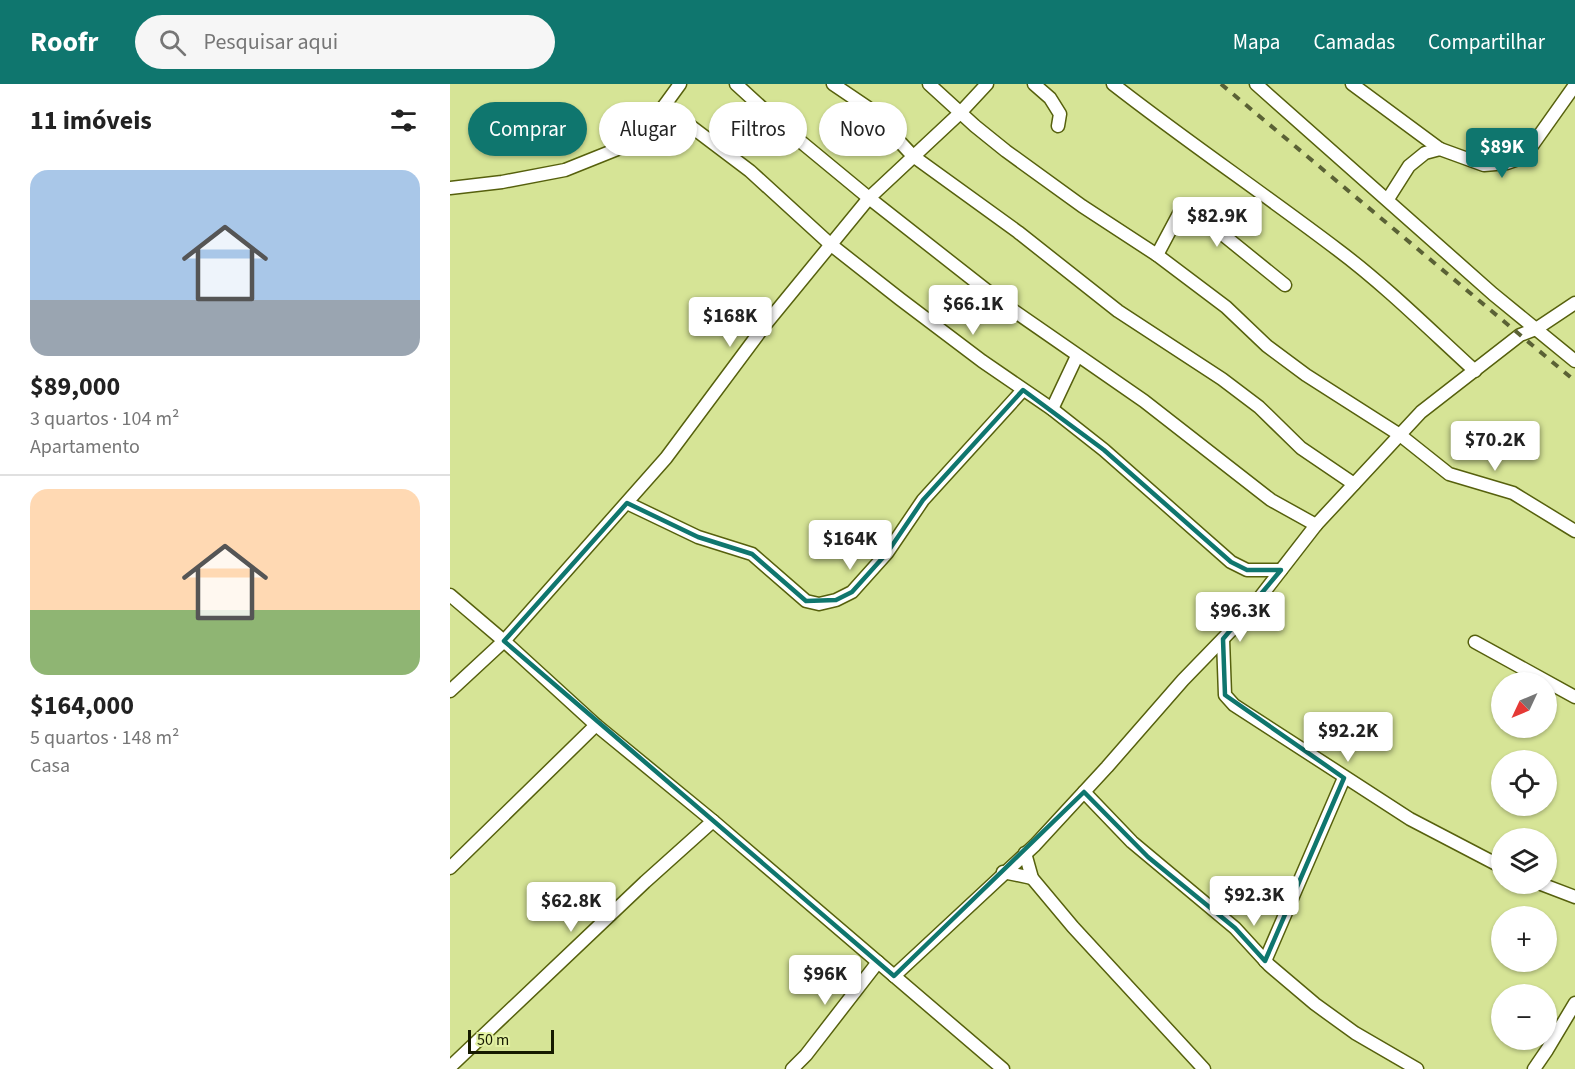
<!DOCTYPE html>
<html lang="pt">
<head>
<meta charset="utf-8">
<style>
  :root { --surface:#fff; --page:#f6f6f6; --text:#222; --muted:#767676; --line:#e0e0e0; --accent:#0f766e }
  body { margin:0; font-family:"Source Sans 3",sans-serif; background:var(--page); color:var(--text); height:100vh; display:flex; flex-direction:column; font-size:22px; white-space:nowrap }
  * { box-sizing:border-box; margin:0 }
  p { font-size:20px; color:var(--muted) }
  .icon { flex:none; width:33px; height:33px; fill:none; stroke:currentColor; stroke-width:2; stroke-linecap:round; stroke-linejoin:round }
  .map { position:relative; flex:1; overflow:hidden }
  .side { display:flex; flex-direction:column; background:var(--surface); width:450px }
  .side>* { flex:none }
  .banner { position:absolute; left:18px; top:18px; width:570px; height:54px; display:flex; gap:12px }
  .needle { width:39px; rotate:226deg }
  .fabs { position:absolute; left:1041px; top:588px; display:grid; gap:12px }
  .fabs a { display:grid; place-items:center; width:66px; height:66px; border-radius:50%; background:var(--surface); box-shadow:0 2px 4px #0004; font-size:30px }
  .scale { position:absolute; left:18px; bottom:15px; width:86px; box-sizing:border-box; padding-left:6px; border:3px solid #161a00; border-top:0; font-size:16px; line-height:21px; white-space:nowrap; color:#161a00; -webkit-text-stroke:4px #e3f1a3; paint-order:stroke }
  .price { position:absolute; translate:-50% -51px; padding:0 14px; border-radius:6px; background:#fff; color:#222; font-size:20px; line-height:39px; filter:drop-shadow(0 2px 3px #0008) }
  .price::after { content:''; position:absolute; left:50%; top:36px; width:18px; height:14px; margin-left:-9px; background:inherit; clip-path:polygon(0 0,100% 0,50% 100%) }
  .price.current { background:var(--accent); color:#fff }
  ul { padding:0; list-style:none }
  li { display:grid; align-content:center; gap:12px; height:318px; padding:0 30px }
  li+li { border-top:2px solid var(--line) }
  li span { display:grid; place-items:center; height:186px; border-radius:18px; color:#555 }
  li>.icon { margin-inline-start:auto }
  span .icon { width:108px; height:108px; fill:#fffc; stroke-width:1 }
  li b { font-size:26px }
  h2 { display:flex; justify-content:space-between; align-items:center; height:72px; padding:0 30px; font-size:26px }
  .tag { padding:0 21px; border-radius:27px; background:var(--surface); box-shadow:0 2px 4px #0004; font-size:21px; line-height:54px }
  .tag.current { background:var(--accent); color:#fff }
  header { display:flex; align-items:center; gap:36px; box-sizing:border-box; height:84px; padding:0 30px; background:var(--accent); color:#fff }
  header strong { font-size:28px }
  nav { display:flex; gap:33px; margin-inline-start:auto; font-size:21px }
  .search { width:420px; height:54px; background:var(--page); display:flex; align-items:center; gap:15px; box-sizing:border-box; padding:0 21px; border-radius:33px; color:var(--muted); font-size:22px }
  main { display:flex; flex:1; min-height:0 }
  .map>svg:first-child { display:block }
</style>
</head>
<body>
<header>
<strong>Roofr</strong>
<div class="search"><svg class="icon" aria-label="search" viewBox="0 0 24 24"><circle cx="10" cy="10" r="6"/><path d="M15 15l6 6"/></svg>Pesquisar aqui</div>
<nav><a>Mapa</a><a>Camadas</a><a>Compartilhar</a></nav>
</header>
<main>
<section class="side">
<h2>11 imóveis<svg class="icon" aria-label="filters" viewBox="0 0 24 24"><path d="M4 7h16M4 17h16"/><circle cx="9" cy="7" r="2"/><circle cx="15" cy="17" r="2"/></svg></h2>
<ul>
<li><span style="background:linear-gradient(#a9c7e8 70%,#9aa5b1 0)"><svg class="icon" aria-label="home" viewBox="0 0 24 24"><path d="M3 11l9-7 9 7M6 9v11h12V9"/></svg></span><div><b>$89,000</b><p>3 quartos · 104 m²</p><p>Apartamento</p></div></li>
<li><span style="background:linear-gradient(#ffd9b3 65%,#8fb573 0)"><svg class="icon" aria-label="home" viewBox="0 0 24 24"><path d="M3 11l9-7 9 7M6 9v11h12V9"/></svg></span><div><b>$164,000</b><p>5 quartos · 148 m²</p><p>Casa</p></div></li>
</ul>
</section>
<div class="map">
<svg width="1125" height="985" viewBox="0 0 1125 985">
  <rect width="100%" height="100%" fill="#d6e496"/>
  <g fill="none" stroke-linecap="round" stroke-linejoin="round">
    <g stroke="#56600d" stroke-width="15">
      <g id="minor">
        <path d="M286,0L333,43L419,114L554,220L694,317L821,416L866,441"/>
        <path d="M383,0L417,23L463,72L568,148L668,227L772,295L809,323L851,364L904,400"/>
        <path d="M479,0L525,42L556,67L632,122L707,171L776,223L817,262L856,291L950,351L999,390L1063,409L1125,447"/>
        <path d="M584,0L600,14L610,30L608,42"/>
        <path d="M663,0C736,57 813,109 888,166C936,202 980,246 1025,287"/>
        <path d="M806,0L1043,210L1125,277"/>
        <path d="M902,0L990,65"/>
        <path d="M214,22L300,87L380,160L450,215L532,277L602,325L654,366L781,478L797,486H831"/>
        <path d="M0,104L52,98L115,86L170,64L201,47L214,22L230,0"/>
        <path d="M938,115L959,82L975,69L990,65L1034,81L1057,79L1074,73L1125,1"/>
        <path d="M707,171L732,124H740L835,201"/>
        <path d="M602,325L627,272"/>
        <path d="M177,419L248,453L302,470L356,517L369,520L386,516L402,508L437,469L473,416L573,306"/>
        <path d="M0,511L54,557L146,641L263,737L553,985"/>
        <path d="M773,555L775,611L784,621L960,735L1052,783"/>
        <path d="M1025,558L1125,613"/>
        <path d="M0,607L54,557L216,374L315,241L419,114L510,29L537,0"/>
        <path d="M634,708L682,758L785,844L819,881L865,920L905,949L967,985"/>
        <path d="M575,769L582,794L623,843L754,985"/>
        <path d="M0,784L146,641"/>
        <path d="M553,788L582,794"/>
        <path d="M1091,800L1125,813"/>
        <path d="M815,877L894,694"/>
        <path d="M444,892L585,761L657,683L733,596L797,530L866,441L971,328L1070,251L1086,245L1125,219"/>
        <path d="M0,983L195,798L263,737"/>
        <path d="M342,985L356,971L428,878"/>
        <path d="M1084,985L1097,966L1125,919"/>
      </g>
    </g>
    <use href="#minor" stroke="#fff" stroke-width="12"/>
    <path stroke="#5a6135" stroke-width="4" stroke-dasharray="8 8" stroke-linecap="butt" d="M771,0L1125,297"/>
  </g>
  <path fill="none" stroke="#0f766e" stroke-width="4.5" stroke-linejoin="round" d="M573,306L654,366L781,478L797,486H831L773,555L775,611L894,694L815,877L785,844L698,773L634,708L444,892L54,557L177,419L248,453L302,470L356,517L386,516L402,508L437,469L473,416Z"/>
</svg>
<div class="fabs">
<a><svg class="needle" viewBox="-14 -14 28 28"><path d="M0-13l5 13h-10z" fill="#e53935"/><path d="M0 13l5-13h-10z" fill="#767676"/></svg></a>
<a><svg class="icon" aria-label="locate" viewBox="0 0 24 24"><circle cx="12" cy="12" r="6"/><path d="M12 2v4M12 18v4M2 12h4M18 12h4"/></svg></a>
<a><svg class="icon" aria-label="layers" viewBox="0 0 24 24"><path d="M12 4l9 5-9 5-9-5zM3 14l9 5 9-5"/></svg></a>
<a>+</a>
<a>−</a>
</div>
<div class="scale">50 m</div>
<b class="price current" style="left:1052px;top:95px">$89K</b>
<b class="price" style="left:767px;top:164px">$82.9K</b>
<b class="price" style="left:523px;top:252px">$66.1K</b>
<b class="price" style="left:280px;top:264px">$168K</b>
<b class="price" style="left:1045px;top:388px">$70.2K</b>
<b class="price" style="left:400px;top:487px">$164K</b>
<b class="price" style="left:790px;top:559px">$96.3K</b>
<b class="price" style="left:898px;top:679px">$92.2K</b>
<b class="price" style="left:804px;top:843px">$92.3K</b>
<b class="price" style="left:121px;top:849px">$62.8K</b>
<b class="price" style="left:375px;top:922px">$96K</b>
<div class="banner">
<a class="tag current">Comprar</a>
<a class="tag">Alugar</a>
<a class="tag">Filtros</a>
<a class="tag">Novo</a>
</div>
</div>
</main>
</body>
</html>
